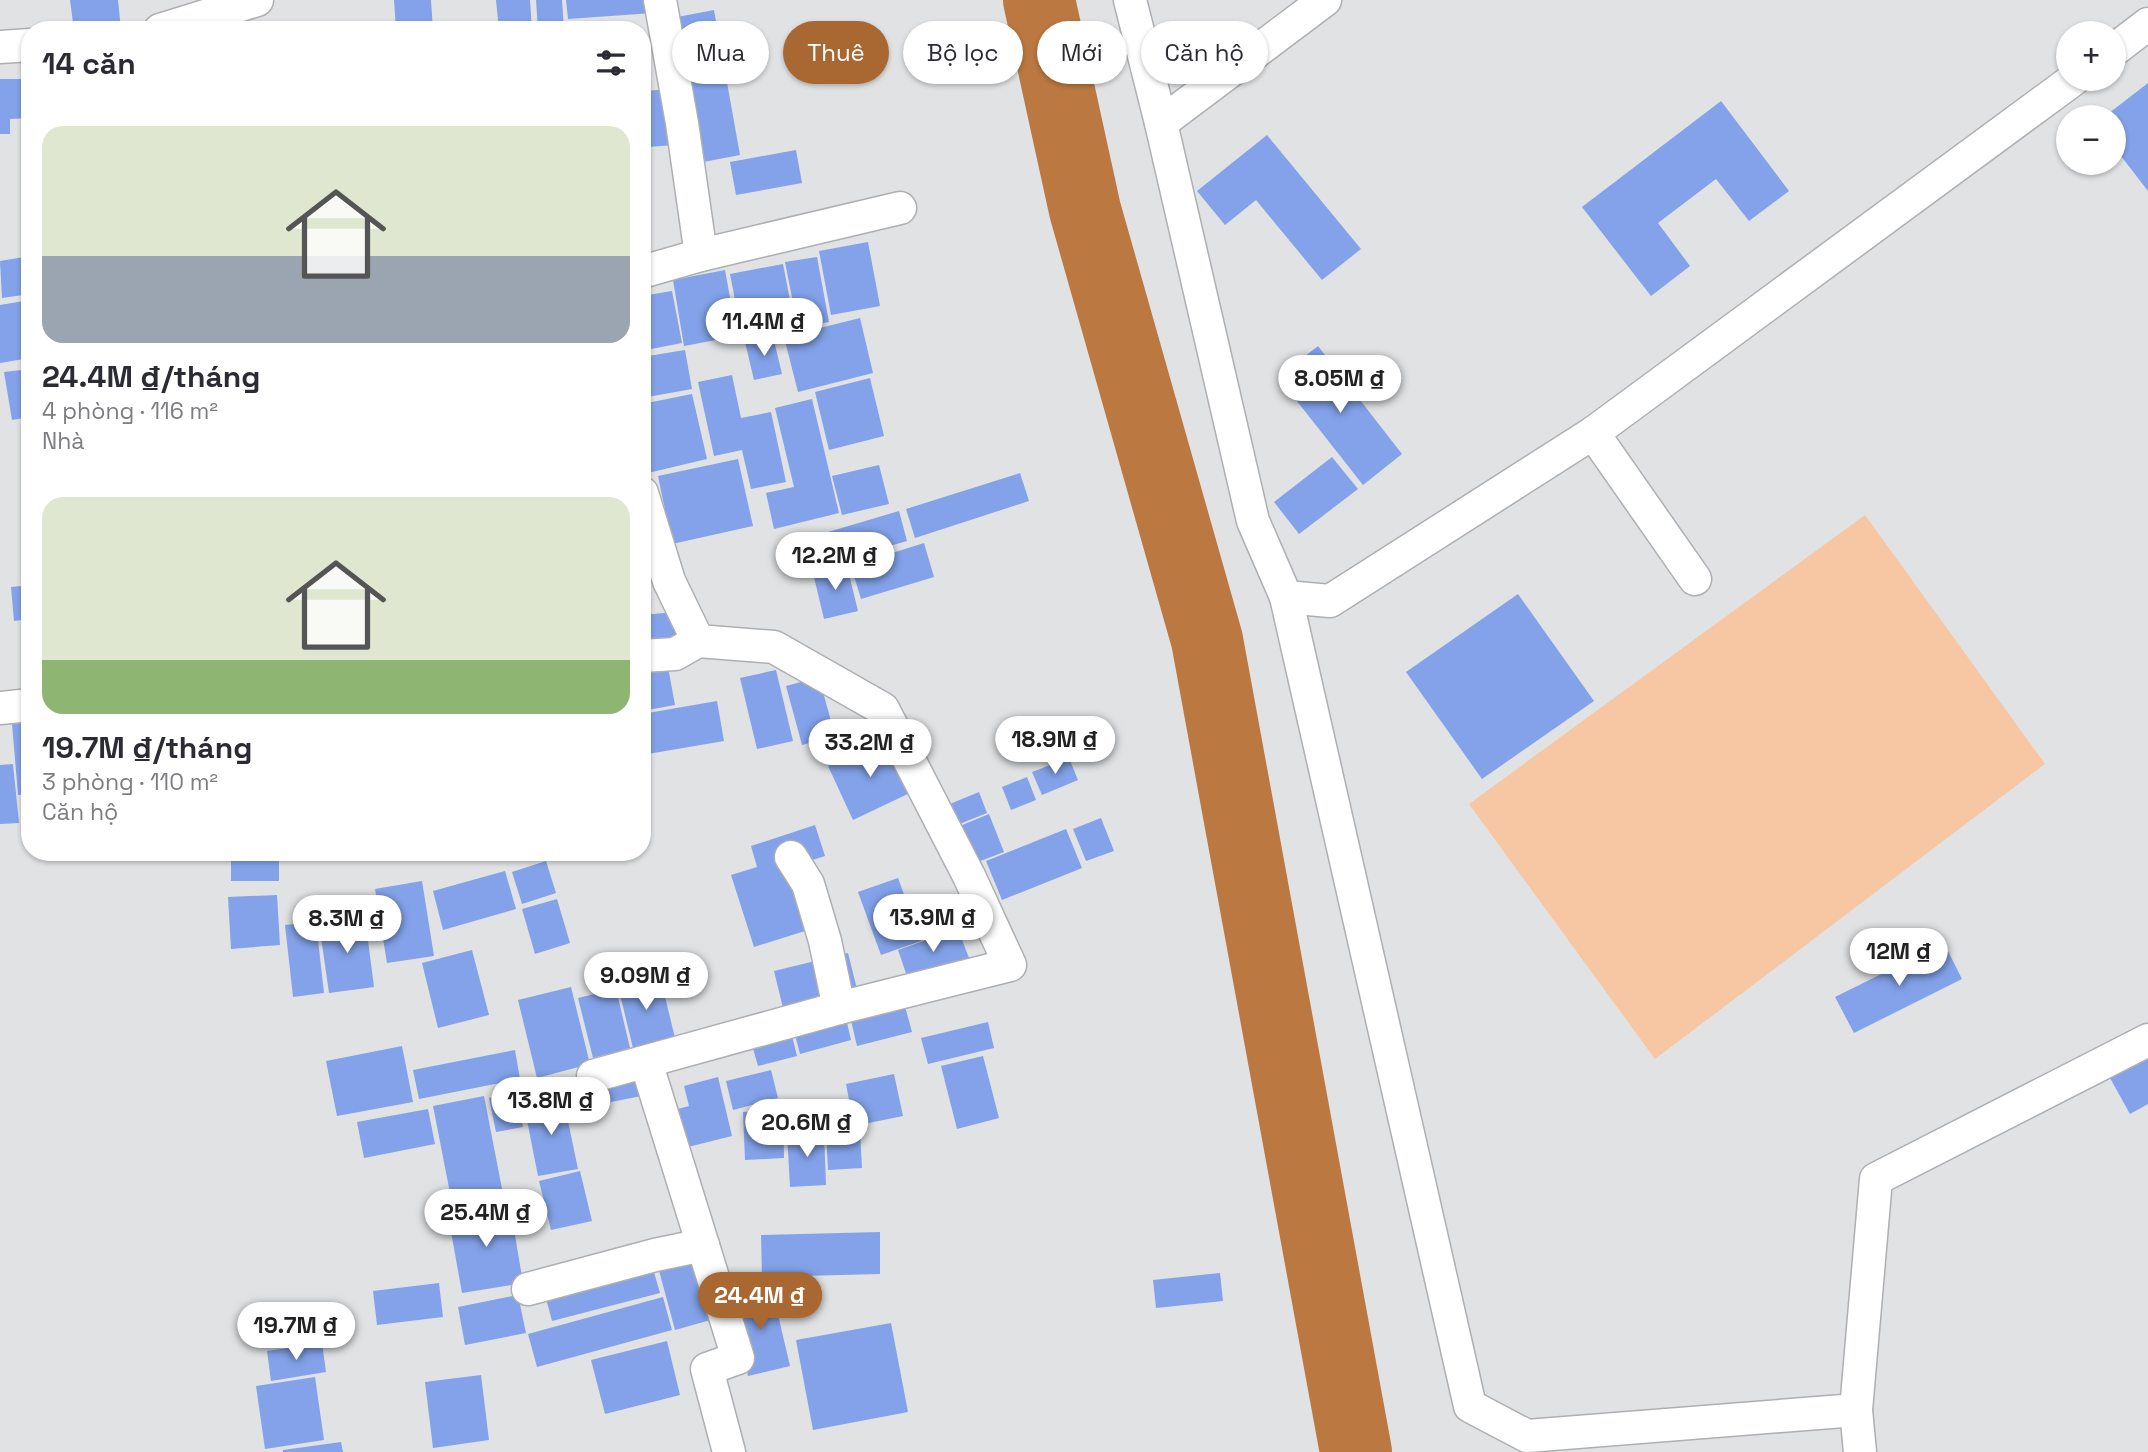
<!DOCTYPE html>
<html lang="vi">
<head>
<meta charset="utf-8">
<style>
  :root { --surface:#fff; --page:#f7f7f7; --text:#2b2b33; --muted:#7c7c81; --accent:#a96832 }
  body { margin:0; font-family:"Space Grotesk",sans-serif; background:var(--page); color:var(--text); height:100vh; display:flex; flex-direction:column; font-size:26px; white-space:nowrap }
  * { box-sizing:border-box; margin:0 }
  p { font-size:23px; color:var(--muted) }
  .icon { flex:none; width:38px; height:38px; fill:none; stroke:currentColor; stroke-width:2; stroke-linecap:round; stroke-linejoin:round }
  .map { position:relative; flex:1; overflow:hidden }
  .details { position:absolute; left:21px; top:21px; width:630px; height:840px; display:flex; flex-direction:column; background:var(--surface); border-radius:28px; box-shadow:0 2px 5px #0004 }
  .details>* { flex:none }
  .top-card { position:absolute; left:672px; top:21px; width:665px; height:63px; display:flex; gap:14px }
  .controls { position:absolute; left:2056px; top:21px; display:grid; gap:14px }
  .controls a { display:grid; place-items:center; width:70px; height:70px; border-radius:50%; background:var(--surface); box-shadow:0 2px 5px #0004; font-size:35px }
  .price { position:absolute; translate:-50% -60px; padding:0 16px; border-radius:24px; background:#fff; color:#222; font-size:23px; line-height:46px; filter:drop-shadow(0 2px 4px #0008) }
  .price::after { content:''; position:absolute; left:50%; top:42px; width:21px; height:16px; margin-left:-10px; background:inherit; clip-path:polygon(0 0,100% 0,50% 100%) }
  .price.active { background:var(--accent); color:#fff }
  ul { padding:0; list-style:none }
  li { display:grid; align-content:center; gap:14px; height:371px; padding:0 21px }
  li span { display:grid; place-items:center; height:217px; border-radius:21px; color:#555 }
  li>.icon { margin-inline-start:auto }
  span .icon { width:126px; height:126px; fill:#fffc; stroke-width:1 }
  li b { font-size:30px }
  h2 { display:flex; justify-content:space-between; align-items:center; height:84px; padding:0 21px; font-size:30px }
  .chip { padding:0 24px; border-radius:32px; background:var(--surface); box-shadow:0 2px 5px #0004; font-size:24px; line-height:63px }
  .chip.active { background:var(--accent); color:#fff }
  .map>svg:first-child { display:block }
</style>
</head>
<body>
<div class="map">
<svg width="2148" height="1452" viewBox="0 0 2148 1452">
  <rect width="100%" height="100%" fill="#e0e2e4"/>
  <path fill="#f7c6a2" d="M1865,515L2045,764L1655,1059L1469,804Z"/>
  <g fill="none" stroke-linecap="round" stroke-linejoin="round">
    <path stroke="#bb7841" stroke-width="72" d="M1039,0L1085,210L1207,640L1356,1452"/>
  </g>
  <g fill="#83a2e9">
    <path d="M70,0H118L121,29L74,30Z"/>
    <path d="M394,0H431L433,30H396Z"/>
    <path d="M496,0H530L532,30H499Z"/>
    <path d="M536,0H562L564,30H538Z"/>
    <path d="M566,0H652L653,13L568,19Z"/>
    <path d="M714,10L740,155L698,163L672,18Z"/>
    <path d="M0,79H30V118L10,119V134H0Z"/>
    <path d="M2148,83V191L2114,147V117H2104Z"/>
    <path d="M670,89L675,145L648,147L644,91Z"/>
    <path d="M1721,101L1789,191L1749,221L1716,179L1658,223L1690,266L1651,296L1582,207Z"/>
    <path d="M1267,135L1361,249L1322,280L1256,200L1225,225L1197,191Z"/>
    <path d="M796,150L802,183L736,195L730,162Z"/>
    <path d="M868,242L880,306L831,315L819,251Z"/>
    <path d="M30,256V294L2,298L0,261Z"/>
    <path d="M817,257L829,322L798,328L785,262Z"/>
    <path d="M783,264L795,326L742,336L730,274Z"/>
    <path d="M725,270L737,336L684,346L673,280Z"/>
    <path d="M672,291L682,343L651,349L642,296Z"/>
    <path d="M30,300V358L0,363V305Z"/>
    <path d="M860,318L873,373L798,392L784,337Z"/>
    <path d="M773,336L782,374L754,380L745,342Z"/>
    <path d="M1318,346L1402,454L1363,485L1278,377Z"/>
    <path d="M685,350L692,389L642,398V357Z"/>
    <path d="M30,369V417L12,420L4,372Z"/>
    <path d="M732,375L741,418L771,412L786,482L751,489L742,450L714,456L698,382Z"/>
    <path d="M870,378L884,436L829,450L815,392Z"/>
    <path d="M692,394L707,459L648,473L642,448V404Z"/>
    <path d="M812,399L839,513L774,529L766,493L794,487L775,408Z"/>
    <path d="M1332,457L1358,489L1299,534L1274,502Z"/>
    <path d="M738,459L753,526L672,544L658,476Z"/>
    <path d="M879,465L889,504L842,515L832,476Z"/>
    <path d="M1020,473L1029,501L915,538L906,509Z"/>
    <path d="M899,511L907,541L827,564L818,535Z"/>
    <path d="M924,543L934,577L861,599L851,566Z"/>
    <path d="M847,566L858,611L824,619L813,573Z"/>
    <path d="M30,585V619L14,621L11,587Z"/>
    <path d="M1518,594L1594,701L1482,779L1406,672Z"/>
    <path d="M675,612L678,641L642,645V615Z"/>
    <path d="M666,656L675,705L642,711V660Z"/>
    <path d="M776,670L793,741L757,749L740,678Z"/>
    <path d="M819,677L835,736L802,745L786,686Z"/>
    <path d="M717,701L724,741L642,755V714Z"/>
    <path d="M30,722V794L18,795L12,724Z"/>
    <path d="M888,739L912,792L853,820L828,766Z"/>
    <path d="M1069,758L1078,780L1042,795L1032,772Z"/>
    <path d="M13,764L19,823L0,824V765Z"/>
    <path d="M1027,777L1036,800L1011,810L1002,787Z"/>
    <path d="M979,792L987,813L952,827L945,806Z"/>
    <path d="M989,814L1004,852L970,865L955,828Z"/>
    <path d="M1101,818L1114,851L1086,861L1073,829Z"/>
    <path d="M815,825L825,856L803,863L824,925L754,947L731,875L757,867L751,846Z"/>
    <path d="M1066,829L1082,868L1002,900L986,861Z"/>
    <rect x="231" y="852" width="48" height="29"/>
    <path d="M546,861L556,893L522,904L512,872Z"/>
    <path d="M505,871L516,909L443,930L433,891Z"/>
    <path d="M898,878L921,941L881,955L858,892Z"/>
    <path d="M422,881L434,956L387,963L375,889Z"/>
    <path d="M277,895L280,945L231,949L228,897Z"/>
    <path d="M557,899L570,943L535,954L522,909Z"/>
    <path d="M365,917L374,987L329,993L319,923Z"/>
    <path d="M316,922L324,993L293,997L285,925Z"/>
    <path d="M958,929L969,958L908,979L898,950Z"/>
    <path d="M1944,943L1962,979L1854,1033L1835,997Z"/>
    <path d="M472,950L489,1015L438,1028L422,963Z"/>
    <path d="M848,953L857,989L783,1008L774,971Z"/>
    <path d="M660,976L675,1038L633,1048L618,986Z"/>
    <path d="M571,987L590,1064L537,1078L518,1000Z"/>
    <path d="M616,989L630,1048L593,1058L578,998Z"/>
    <path d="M903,999L912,1032L857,1046L849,1012Z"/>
    <path d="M845,1014L851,1040L800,1054L793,1027Z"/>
    <path d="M988,1022L994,1048L928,1064L921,1038Z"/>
    <path d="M790,1028L797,1056L758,1066L750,1038Z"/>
    <path d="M402,1046L413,1102L337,1116L326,1061Z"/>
    <path d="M515,1050L520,1079L419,1099L413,1070Z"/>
    <path d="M983,1056L999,1118L957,1129L941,1066Z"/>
    <path d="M2148,1058V1104L2130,1114L2110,1078Z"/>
    <path d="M771,1070L778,1098L733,1110L726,1081Z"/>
    <path d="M643,1073L647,1095L569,1110L564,1088Z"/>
    <path d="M894,1074L903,1116L854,1126L846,1084Z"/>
    <path d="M718,1077L732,1136L676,1150L666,1112L689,1106L684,1086Z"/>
    <path d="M516,1092L523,1127L496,1132L489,1098Z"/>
    <path d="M484,1096L503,1194L452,1203L433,1106Z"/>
    <path d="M563,1097L578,1169L538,1176L524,1105Z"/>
    <path d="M428,1109L435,1144L364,1158L357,1122Z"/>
    <path d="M783,1110L784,1158L745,1160L743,1112Z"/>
    <path d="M824,1131L826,1185L790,1187L787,1133Z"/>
    <path d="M860,1132L862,1168L828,1170L826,1133Z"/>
    <path d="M580,1171L592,1221L551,1230L539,1181Z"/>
    <path d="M510,1205L523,1283L462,1293L448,1215Z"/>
    <path d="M880,1232V1274L762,1277L761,1235Z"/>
    <path d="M696,1252L714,1319L675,1330L657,1263Z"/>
    <path d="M651,1262L660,1293L552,1321L544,1291Z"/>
    <path d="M1220,1273L1223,1301L1156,1308L1153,1280Z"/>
    <path d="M439,1283L443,1317L377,1325L373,1291Z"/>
    <path d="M772,1289L790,1366L748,1376L730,1299Z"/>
    <path d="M518,1295L526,1333L465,1345L458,1307Z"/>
    <path d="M663,1297L672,1330L537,1367L528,1334Z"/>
    <path d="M891,1323L908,1412L813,1430L796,1340Z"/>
    <path d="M667,1341L680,1395L605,1414L591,1360Z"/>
    <path d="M322,1343L326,1372L271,1381L267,1351Z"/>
    <path d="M481,1375L489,1440L433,1448L425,1382Z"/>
    <path d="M315,1377L324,1440L265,1449L256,1386Z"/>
    <path d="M341,1442L343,1452H283V1450Z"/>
  </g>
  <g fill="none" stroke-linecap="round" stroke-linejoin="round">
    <g stroke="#aeafb2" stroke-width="35">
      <g id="minor">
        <path d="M660,0L682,123L701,255"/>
        <path d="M1130,0L1161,123L1253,521L1286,597L1330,601L1593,433L2074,79"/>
        <path d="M160,30L257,0"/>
        <path d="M0,47L30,45"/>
        <path d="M2114,50L2148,24"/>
        <path d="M1161,123L1325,0"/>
        <path d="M642,272L701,255L900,208"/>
        <path d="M1593,433L1695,579"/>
        <path d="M1286,597L1470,1406L1527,1436L1856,1410"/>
        <path d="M642,656L675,654L698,641"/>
        <path d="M0,708L30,705"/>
        <path d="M791,857L808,884L825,941L839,1008"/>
        <path d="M646,1062L738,1358L707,1369L729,1452"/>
        <path d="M593,1076L839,1008L1010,965L969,876L883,709L774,647L698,641L669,581L642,493"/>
        <path d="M528,1289L655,1255L703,1245"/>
        <path d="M1860,1452L1856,1410L1876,1179L2148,1040"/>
      </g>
    </g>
    <use href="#minor" stroke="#fff" stroke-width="32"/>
  </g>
</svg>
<div class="controls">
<a>+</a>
<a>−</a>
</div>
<b class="price" style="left:764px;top:358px">11.4M ₫</b>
<b class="price" style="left:1340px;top:415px">8.05M ₫</b>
<b class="price" style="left:835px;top:592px">12.2M ₫</b>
<b class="price" style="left:1055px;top:776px">18.9M ₫</b>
<b class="price" style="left:870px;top:779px">33.2M ₫</b>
<b class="price" style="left:933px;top:954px">13.9M ₫</b>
<b class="price" style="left:347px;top:955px">8.3M ₫</b>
<b class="price" style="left:1899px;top:988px">12M ₫</b>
<b class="price" style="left:646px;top:1012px">9.09M ₫</b>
<b class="price" style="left:551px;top:1137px">13.8M ₫</b>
<b class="price" style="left:807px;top:1159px">20.6M ₫</b>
<b class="price" style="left:486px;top:1249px">25.4M ₫</b>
<b class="price active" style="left:760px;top:1332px">24.4M ₫</b>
<b class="price" style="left:296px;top:1362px">19.7M ₫</b>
<div class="top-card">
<a class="chip">Mua</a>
<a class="chip active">Thuê</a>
<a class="chip">Bộ lọc</a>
<a class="chip">Mới</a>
<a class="chip">Căn hộ</a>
</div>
<section class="details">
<h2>14 căn<svg class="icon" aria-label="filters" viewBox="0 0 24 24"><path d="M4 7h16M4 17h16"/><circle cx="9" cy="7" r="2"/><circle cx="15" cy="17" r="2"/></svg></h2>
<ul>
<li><span style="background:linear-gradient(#dfe7d0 60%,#9aa5b1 0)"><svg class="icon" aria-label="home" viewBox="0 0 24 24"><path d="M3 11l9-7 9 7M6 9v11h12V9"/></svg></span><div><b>24.4M ₫/tháng</b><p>4 phòng · 116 m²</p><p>Nhà</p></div></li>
<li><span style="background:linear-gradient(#dfe7d0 75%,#8fb573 0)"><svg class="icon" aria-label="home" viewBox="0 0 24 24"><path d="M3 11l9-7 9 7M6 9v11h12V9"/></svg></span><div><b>19.7M ₫/tháng</b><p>3 phòng · 110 m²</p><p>Căn hộ</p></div></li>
</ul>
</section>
</div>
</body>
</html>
